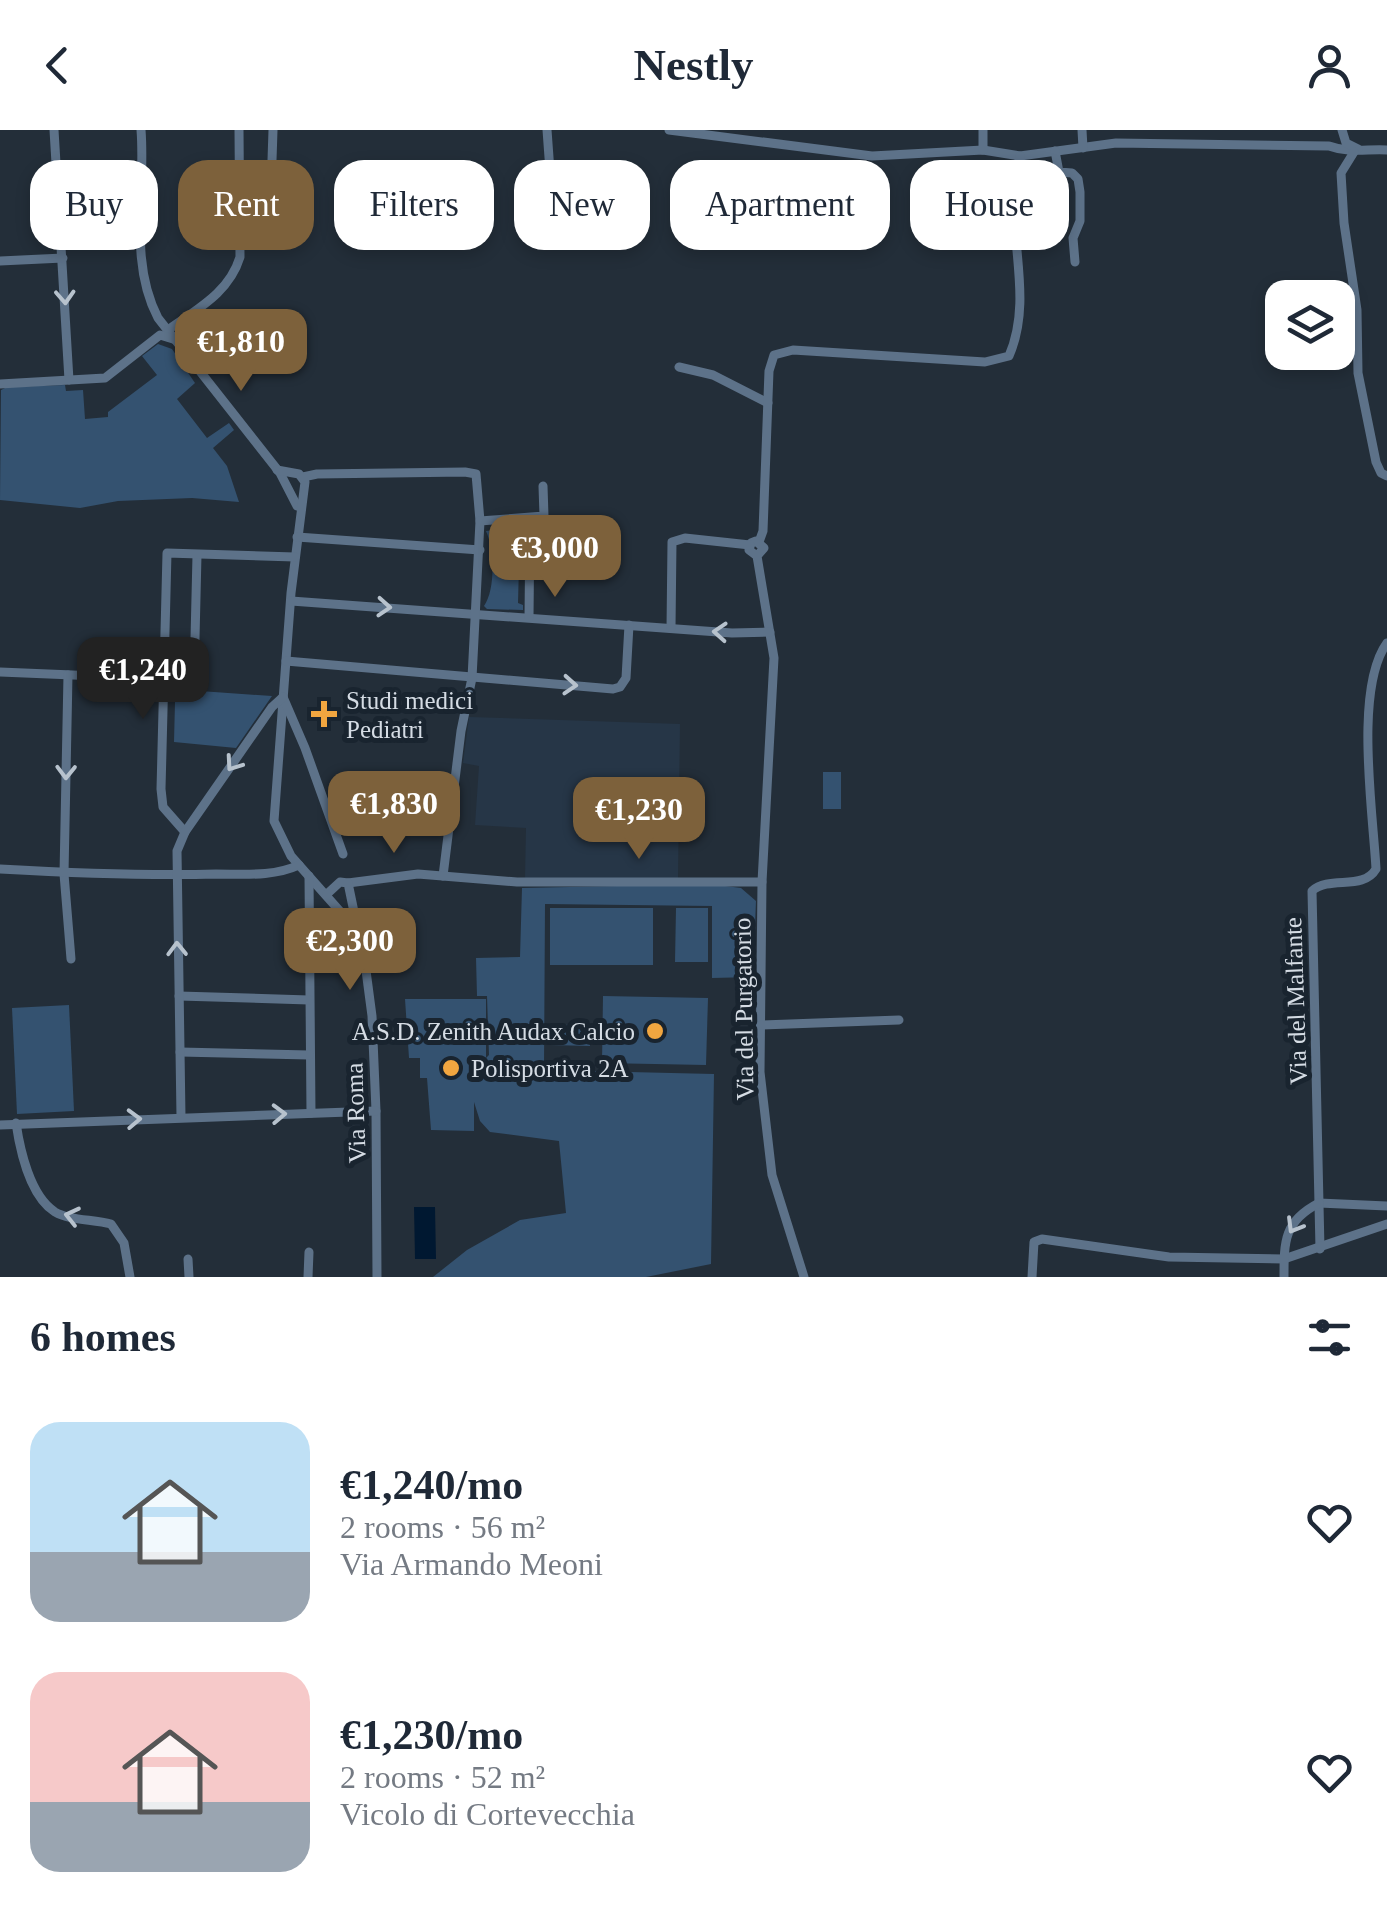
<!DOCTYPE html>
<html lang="en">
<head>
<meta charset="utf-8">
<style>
  :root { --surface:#fff; --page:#f6f6f7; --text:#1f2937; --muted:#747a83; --accent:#7d613b }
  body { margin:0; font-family:"Times New Roman",serif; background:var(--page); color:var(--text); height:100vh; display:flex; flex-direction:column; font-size:38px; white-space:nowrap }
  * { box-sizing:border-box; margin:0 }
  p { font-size:32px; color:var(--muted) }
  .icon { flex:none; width:55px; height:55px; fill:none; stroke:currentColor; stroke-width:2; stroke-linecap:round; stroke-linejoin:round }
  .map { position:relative; height:1147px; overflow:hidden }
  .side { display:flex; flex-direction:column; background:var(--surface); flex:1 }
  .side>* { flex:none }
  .banner { position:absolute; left:30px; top:30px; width:1328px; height:90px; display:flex; gap:20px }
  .tools { position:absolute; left:1265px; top:150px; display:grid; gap:20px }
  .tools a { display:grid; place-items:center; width:90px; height:90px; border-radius:20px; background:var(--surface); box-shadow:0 5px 15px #0003; font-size:50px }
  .price { position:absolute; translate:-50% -85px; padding:0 22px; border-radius:20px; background:var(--accent); color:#fff; font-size:32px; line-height:65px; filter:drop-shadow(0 2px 5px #0008) }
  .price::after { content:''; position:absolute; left:50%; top:60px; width:30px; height:22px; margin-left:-15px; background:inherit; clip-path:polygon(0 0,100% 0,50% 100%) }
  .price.current { background:#222; color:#fff }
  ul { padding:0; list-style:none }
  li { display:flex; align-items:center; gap:30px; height:250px; padding:0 30px }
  li span { display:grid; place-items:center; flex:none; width:280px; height:200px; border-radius:30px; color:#555 }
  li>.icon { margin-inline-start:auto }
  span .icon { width:120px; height:120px; fill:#fffc; stroke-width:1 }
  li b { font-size:42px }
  h2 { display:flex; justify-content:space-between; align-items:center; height:120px; padding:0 30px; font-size:42px }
  .tag { padding:0 35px; border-radius:30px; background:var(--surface); box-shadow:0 5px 15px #0003; font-size:35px; line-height:90px }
  .tag.current { background:var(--accent); color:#fff }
  header { display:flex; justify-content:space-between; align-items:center; height:130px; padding:0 30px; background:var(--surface); font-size:45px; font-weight:700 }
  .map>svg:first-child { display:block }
</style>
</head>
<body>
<header><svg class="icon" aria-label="back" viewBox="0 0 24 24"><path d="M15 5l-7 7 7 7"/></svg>Nestly<svg class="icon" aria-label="person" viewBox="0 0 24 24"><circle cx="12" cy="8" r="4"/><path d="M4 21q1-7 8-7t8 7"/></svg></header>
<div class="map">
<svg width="1387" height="1147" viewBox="0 0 1387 1147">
  <rect width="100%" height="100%" fill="#232e39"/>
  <path fill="#263647" d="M469,587L680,594L678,748H525L526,698L475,695L479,636L463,633Z"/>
  <g fill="#345270">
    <path d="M158,214L172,219L195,253L177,269L207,308L229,293L234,300L213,318L227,336L239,372L192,368L118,371L80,378L0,370L1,260L7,257L65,255L66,261L83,260L85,289L108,287V282L157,245L142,226Z"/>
    <path d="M520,397L518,473L523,475V480L487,479L484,476C496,459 494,418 486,401Z"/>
    <path d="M172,559L272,566L236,618L174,612L175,572L169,568Z"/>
    <rect x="823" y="642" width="18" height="37"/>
    <path d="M710,754L741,758L756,771L753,847L712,848V776L545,774L544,940L714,944L711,1134L646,1147H433L467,1120L520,1090L566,1083L559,1011L490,1002L480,991L474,972V1001L431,1000L427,948H420V928H409L405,869H486V928L489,925L487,866H477L476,828L520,827L522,758Z"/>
    <rect x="550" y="778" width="103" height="57"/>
    <path d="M676,778H708V832H675Z"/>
    <path d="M603,866L708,868L706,935L602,933Z"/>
    <path d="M69,875L74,981L17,984L12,878Z"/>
    <path d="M552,894L591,896L590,916L551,915Z"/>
  </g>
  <path fill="#001831" d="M414,1077H435L436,1129H415Z"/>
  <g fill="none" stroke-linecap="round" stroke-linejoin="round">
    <g stroke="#5d7289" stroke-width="9">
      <path d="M54,0L69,250"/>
      <path d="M141,0C146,62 128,131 158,188L280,343L297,376"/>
      <path d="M547,0L554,96"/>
      <path d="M669,0L872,26L983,20L1020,26L1116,13L1329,16C1348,23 1366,19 1387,20"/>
      <path d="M983,0V20"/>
      <path d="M1082,0L1083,18"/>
      <path d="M1342,0L1346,13L1358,19"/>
      <path d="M1055,21L1059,42L1072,43L1078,49L1080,62V91L1073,108L1075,132"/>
      <path d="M1354,22L1341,43L1344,93L1357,180L1358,243L1376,332L1381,343L1387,346"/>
      <path d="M270,90L273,0"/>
      <path d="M0,131L63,128"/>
      <path d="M168,200C197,179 229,163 240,127L239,0"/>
      <path d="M679,237L713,245L768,273"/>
      <path d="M0,254L105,248L160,205L173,209"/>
      <path d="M277,340L299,344L305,352L291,463L274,691L291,726L345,787L365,833L372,886L376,981L377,1147"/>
      <path d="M303,347L317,344L465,342L476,344L480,391"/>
      <path d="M297,407L480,420"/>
      <path d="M759,412L763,401L769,241L774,225L793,220L985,232L1009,226C1037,162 1000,90 1020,26"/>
      <path d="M757,426L764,418L756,411L751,413L749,420L757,426L774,528L762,752L760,942L772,1045L804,1147"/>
      <path d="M291,471L732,503L770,502"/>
      <path d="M529,487L530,389"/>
      <path d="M671,498L672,412L685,408L750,415"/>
      <path d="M286,531L613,559L620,557L626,548L629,495"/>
      <path d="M0,542L194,550L197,425"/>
      <path d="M68,545L64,744L71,829"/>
      <path d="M283,567L305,618L343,724"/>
      <path d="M185,702L163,677L161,659L167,423L295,427"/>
      <path d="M0,739C72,743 144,746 216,744C244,744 273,747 299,735"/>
      <path d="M309,746L311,983"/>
      <path d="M443,746L461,601L472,548L480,391L544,386L543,356"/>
      <path d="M348,753L418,744L517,752H762"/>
      <path d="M327,764L340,752L348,753L359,806"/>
      <path d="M179,866L309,870"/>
      <path d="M761,895L899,890"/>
      <path d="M180,922L309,925"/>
      <path d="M181,987L177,721L185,702L272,577L283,567"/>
      <path d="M16,993C20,1020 30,1066 55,1082C70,1091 94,1089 111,1094L124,1113L130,1147"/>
      <path d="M0,995L376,981"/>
      <path d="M1319,1073L1387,1076"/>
      <path d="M1320,1119L1312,761C1330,745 1363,761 1376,739C1373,682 1354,558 1387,513"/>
      <path d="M188,1129L189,1147"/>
      <path d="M308,1147L309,1122"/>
      <path d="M1032,1147L1034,1112L1042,1109L1169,1127L1284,1129L1387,1094"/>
      <path d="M1284,1147C1284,1111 1284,1091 1319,1073"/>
    </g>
  </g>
  <defs><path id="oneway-chevron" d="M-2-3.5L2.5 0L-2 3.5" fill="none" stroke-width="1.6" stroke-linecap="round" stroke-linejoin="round" transform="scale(2.5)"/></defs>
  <g stroke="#b7c2cd">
    <use href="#oneway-chevron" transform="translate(65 167) rotate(87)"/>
    <use href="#oneway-chevron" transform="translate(384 477) rotate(4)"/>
    <use href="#oneway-chevron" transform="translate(720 502) rotate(-176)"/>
    <use href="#oneway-chevron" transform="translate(570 555) rotate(4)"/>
    <use href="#oneway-chevron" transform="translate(233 634) rotate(125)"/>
    <use href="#oneway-chevron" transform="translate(66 642) rotate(91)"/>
    <use href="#oneway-chevron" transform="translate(177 819) rotate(-91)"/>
    <use href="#oneway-chevron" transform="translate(279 984) rotate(-2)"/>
    <use href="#oneway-chevron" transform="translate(134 989) rotate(-2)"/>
    <use href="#oneway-chevron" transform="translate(72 1086) rotate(-167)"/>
    <use href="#oneway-chevron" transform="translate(1294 1096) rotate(121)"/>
  </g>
  <g fill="#f1a640" stroke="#19242f" stroke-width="4">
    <path d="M319 569h10v10h10v10h-10v10h-10v-10h-10v-10h10z"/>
    <circle cx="655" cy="901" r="10"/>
    <circle cx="451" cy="938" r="10"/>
  </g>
  <g text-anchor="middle" stroke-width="10" stroke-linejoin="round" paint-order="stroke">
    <g font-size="25" fill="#d5dce4" stroke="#19242f" text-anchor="start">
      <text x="346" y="579">Studi medici<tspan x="346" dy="29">Pediatri</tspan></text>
      <text x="635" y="910" text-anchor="end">A.S.D. Zenith Audax Calcio</text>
      <text x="471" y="947">Polisportiva 2A</text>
    </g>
    <g font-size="25" fill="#d5dce4" stroke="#19242f">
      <text transform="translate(1295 871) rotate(-92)" y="9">Via del Malfante</text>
      <text transform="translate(743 879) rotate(-91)" y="9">Via del Purgatorio</text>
      <text transform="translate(355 983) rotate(-92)" y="9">Via Roma</text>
    </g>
  </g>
</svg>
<div class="tools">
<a><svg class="icon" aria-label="layers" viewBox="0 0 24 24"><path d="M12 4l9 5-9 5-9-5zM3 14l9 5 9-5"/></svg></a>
</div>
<b class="price" style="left:241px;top:264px">€1,810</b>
<b class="price" style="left:555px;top:470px">€3,000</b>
<b class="price current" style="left:143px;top:592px">€1,240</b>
<b class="price" style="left:394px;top:726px">€1,830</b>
<b class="price" style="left:639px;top:732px">€1,230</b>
<b class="price" style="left:350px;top:863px">€2,300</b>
<div class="banner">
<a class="tag">Buy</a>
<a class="tag current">Rent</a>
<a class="tag">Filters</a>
<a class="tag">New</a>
<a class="tag">Apartment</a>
<a class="tag">House</a>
</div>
</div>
<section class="side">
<h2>6 homes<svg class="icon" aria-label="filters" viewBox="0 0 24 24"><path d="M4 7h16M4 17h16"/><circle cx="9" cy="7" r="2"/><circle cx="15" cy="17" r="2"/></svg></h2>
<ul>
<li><span style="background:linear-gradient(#bfe0f5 65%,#9aa5b1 0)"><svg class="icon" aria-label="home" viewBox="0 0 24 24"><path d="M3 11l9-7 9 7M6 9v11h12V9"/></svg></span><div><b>€1,240/mo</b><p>2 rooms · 56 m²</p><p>Via Armando Meoni</p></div><svg class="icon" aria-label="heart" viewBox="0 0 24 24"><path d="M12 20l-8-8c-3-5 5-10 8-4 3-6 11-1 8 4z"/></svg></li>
<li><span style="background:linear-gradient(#f6c9c9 65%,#9aa5b1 0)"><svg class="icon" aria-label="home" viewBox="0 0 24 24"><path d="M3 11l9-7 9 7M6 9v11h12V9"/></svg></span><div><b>€1,230/mo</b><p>2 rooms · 52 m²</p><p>Vicolo di Cortevecchia</p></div><svg class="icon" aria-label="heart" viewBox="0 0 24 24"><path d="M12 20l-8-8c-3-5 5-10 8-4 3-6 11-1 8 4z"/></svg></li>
</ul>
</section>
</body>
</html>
